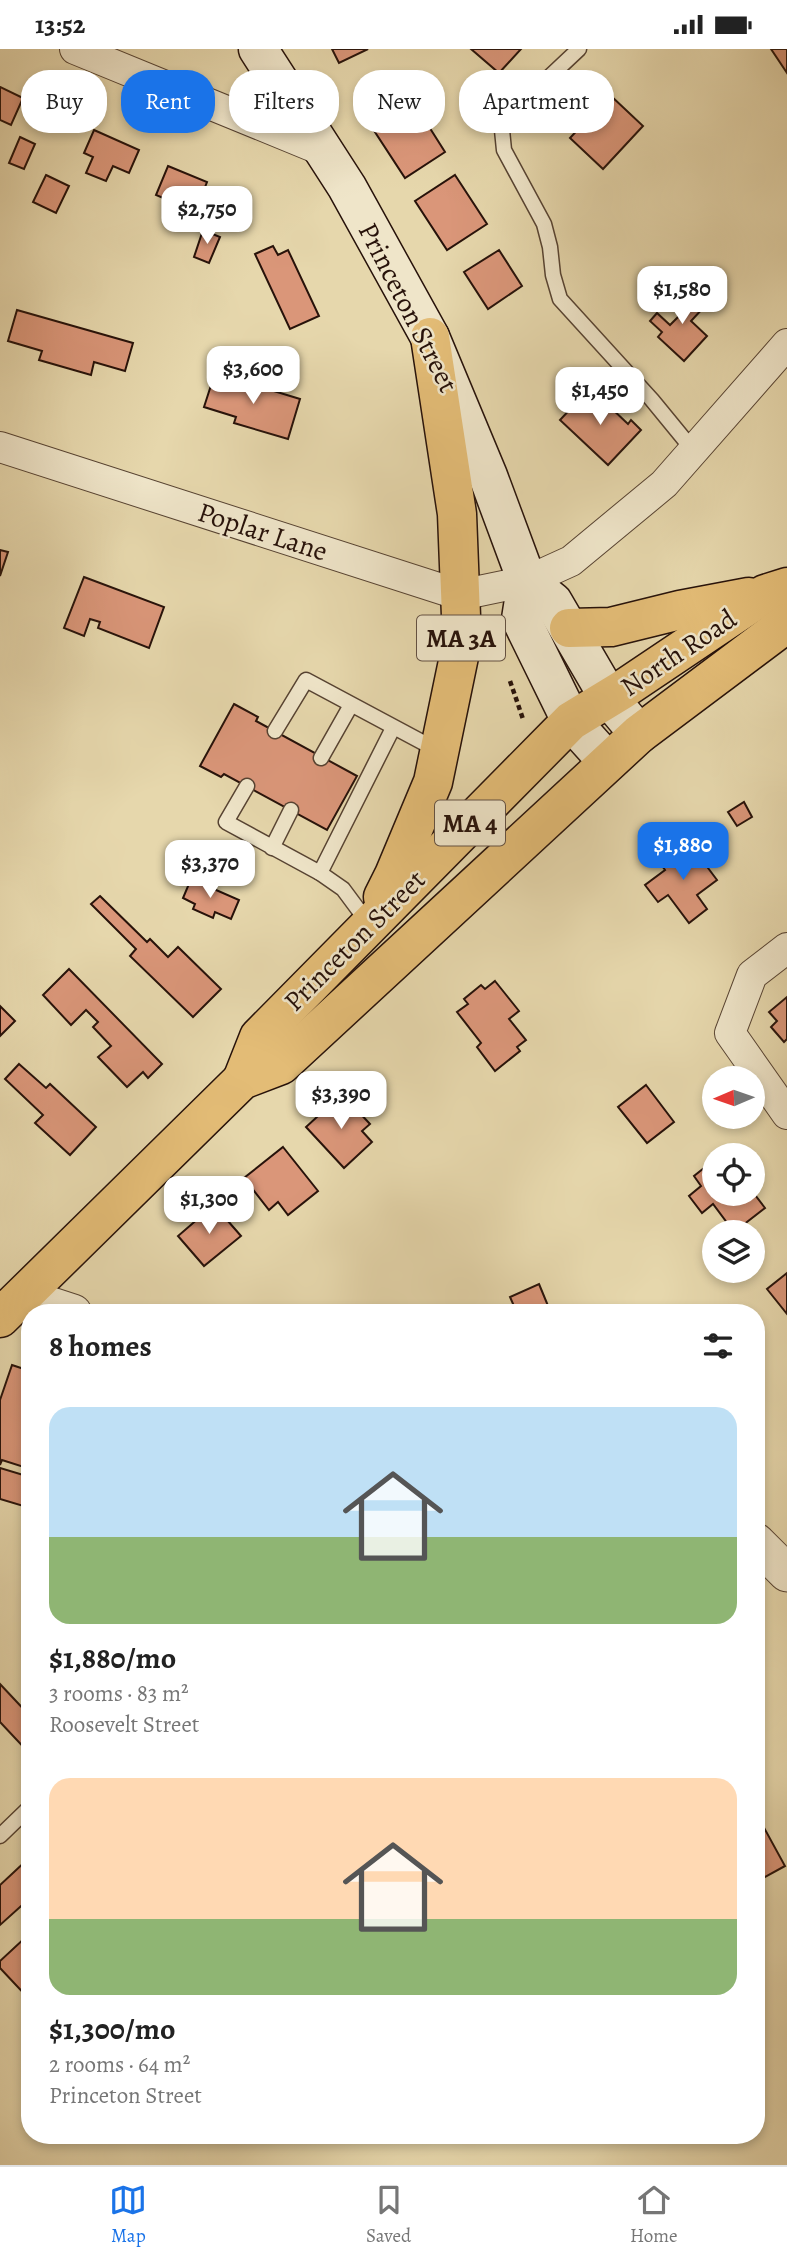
<!DOCTYPE html>
<html lang="en">
<head>
<meta charset="utf-8">
<style>
  :root { --surface:#fff; --page:#f2f2f2; --text:#222; --muted:#767676; --line:#e0e0e0; --accent:#1a73e8 }
  body { margin:0; font-family:Alegreya,serif; background:var(--page); color:var(--text); height:100vh; display:flex; flex-direction:column; font-size:26px; white-space:nowrap }
  * { box-sizing:border-box; margin:0 }
  p { font-size:23px; color:var(--muted) }
  .icon { flex:none; width:38px; height:38px; fill:none; stroke:currentColor; stroke-width:2; stroke-linecap:round; stroke-linejoin:round }
  .map { position:relative; flex:1; overflow:hidden }
  .sheet { position:absolute; left:21px; top:1255px; width:744px; height:840px; display:flex; flex-direction:column; background:var(--surface); border-radius:28px; box-shadow:0 4px 10px #0003 }
  .sheet>* { flex:none }
  .banner { position:absolute; left:21px; top:21px; width:746px; height:63px; display:flex; gap:14px }
  .needle { width:46px; rotate:268deg }
  .buttons { position:absolute; left:702px; top:1017px; display:grid; gap:14px }
  .buttons a { display:grid; place-items:center; width:63px; height:63px; border-radius:50%; background:var(--surface); box-shadow:0 4px 10px #0003; font-size:35px }
  .price { position:absolute; translate:-50% -60px; padding:0 16px; border-radius:14px; background:#fff; color:#222; font-size:23px; line-height:46px; filter:drop-shadow(0 2px 4px #0008) }
  .price::after { content:''; position:absolute; left:50%; top:42px; width:21px; height:16px; margin-left:-10px; background:inherit; clip-path:polygon(0 0,100% 0,50% 100%) }
  .price.active { background:var(--accent); color:#fff }
  ul { padding:0; list-style:none }
  li { display:grid; align-content:center; gap:14px; height:371px; padding:0 28px }
  li span { display:grid; place-items:center; height:217px; border-radius:21px; color:#555 }
  li>.icon { margin-inline-start:auto }
  span .icon { width:126px; height:126px; fill:#fffc; stroke-width:1 }
  li b { font-size:30px }
  h2 { display:flex; justify-content:space-between; align-items:center; height:84px; padding:0 28px; font-size:30px }
  .pill { padding:0 24px; border-radius:28px; background:var(--surface); box-shadow:0 4px 10px #0003; font-size:24px; line-height:63px }
  .pill.active { background:var(--accent); color:#fff }
  .status { display:flex; justify-content:space-between; align-items:center; height:49px; padding:0 35px; background:var(--surface); direction:ltr }
  .status svg { height:19px; fill:currentColor }
  .tab-bar { display:flex; justify-content:space-around; align-items:center; height:98px; border-top:2px solid var(--line); background:var(--surface); font-size:19px; color:var(--muted) }
  .tab-bar a { display:grid; justify-items:center; gap:4px }
  .tab-bar .active { color:var(--accent) }
  .map>svg:first-child { display:block }
</style>
</head>
<body>
<div class="status"><b>13:52</b><svg viewBox="0 0 49 12"><path d="M0 12V9h3v3zM5 12V6h3v6zM10 12V3h3v9zM15 12V0h3v12zM26 1h20v11H26zM47 4h2v5h-2z"/></svg></div>
<div class="map">
<svg width="787" height="2116" viewBox="0 0 787 2116">
  <rect width="100%" height="100%" fill="#e6d7ac"/>
  <filter id="stains"><feTurbulence type="fractalNoise" baseFrequency=".00286" numOctaves="4"/><feColorMatrix values="0 0 0 0 .2 0 0 0 0 .09 0 0 0 0 .02 0 0 0 .5 -.17"/></filter>
  <radialGradient id="worn" r=".72"><stop offset=".6" stop-color="#630" stop-opacity="0"/><stop offset="1" stop-color="#630" stop-opacity=".3"/></radialGradient>
  <g fill="#da9679" stroke="#27120a" stroke-width="2">
    <path d="M332,0H368L339,14Z"/>
    <path d="M471,0H521L499,24Z"/>
    <path d="M771,0H787V24Z"/>
    <path d="M0,38L23,49L11,76L0,71Z"/>
    <path d="M610,46L643,77L603,120L570,89Z"/>
    <path d="M414,54L445,103L405,129L373,80Z"/>
    <path d="M94,81L139,101L129,124L113,117L106,132L86,124L93,108L84,104Z"/>
    <path d="M20,88L35,95L24,120L9,114Z"/>
    <path d="M168,117L207,133L202,146L215,151L208,168L156,146Z"/>
    <path d="M46,126L69,137L56,164L33,153Z"/>
    <path d="M455,126L487,175L447,201L415,152Z"/>
    <path d="M203,181L220,188L209,214L194,208Z"/>
    <path d="M273,197L278,206L288,201L319,267L290,280L255,205Z"/>
    <path d="M499,201L522,237L488,260L464,223Z"/>
    <path d="M686,239L705,257L691,272L707,287L684,312L658,288L662,283L650,272L657,264L670,276L681,265L671,256Z"/>
    <path d="M17,261L133,294L125,322L94,313L91,326L39,311L42,302L8,292Z"/>
    <path d="M215,324L300,350L288,390L234,374L236,368L204,358Z"/>
    <path d="M590,339L628,375L631,371L641,381L608,416L560,371Z"/>
    <path d="M0,501L8,503L0,527Z"/>
    <path d="M84,528L164,558L149,599L98,579L100,573L90,570L84,587L64,579Z"/>
    <path d="M234,655L258,668L256,672L357,727L327,781L224,725L221,728L200,717Z"/>
    <path d="M744,753L752,768L737,777L728,763Z"/>
    <path d="M684,796L688,802L693,799L717,831L697,846L707,860L689,874L668,846L658,853L645,836L665,821L660,814Z"/>
    <path d="M191,830L239,851L231,870L215,863L213,869L193,860L195,855L183,849Z"/>
    <path d="M100,847L147,893L150,890L168,908L178,898L221,940L193,968L130,907L136,900L91,855Z"/>
    <path d="M69,920L162,1015L148,1029L143,1023L127,1038L98,1008L111,997L93,978L98,973L86,961L71,976L43,946Z"/>
    <path d="M495,932L519,962L509,970L526,991L517,998L520,1002L495,1022L477,998L481,994L457,963L468,955L464,950L481,936L485,940Z"/>
    <path d="M787,948V990L784,993L771,978L777,972L769,963Z"/>
    <path d="M0,957L15,972L0,987Z"/>
    <path d="M19,1015L46,1039L50,1035L96,1078L70,1106L35,1074L43,1066L5,1030Z"/>
    <path d="M646,1036L674,1073L647,1094L618,1058Z"/>
    <path d="M342,1045L370,1075L362,1082L372,1093L344,1119L306,1078Z"/>
    <path d="M283,1098L318,1142L288,1166L278,1153L269,1161L244,1129Z"/>
    <path d="M714,1111V1144H752V1142L765,1159L734,1183L713,1155L702,1164L689,1147L701,1137L694,1127Z"/>
    <path d="M214,1156L241,1187L204,1217L178,1187Z"/>
    <path d="M787,1224V1265L767,1240Z"/>
    <path d="M539,1235L551,1264H517L510,1248Z"/>
    <path d="M12,1316L30,1322V1378L25,1376L23,1383L30,1385V1420L2,1411L0,1416V1351Z"/>
    <path d="M0,1419L30,1428V1459L0,1450Z"/>
    <path d="M0,1635L30,1667V1705L0,1673Z"/>
    <path d="M756,1764L785,1817L756,1833Z"/>
    <path d="M28,1810L30,1849L0,1876V1836Z"/>
    <path d="M27,1887L30,1889V1951L0,1919V1912Z"/>
  </g>
  <g fill="none" stroke-linecap="round" stroke-linejoin="round">
    <g stroke="#574332" stroke-width="17">
      <g id="service">
        <path d="M579,0L510,65L502,81L504,101L544,175L550,198L553,226L560,250L652,351L693,401"/>
        <path d="M275,682L306,631L437,701"/>
        <path d="M321,709L351,656"/>
        <path d="M247,737L226,773L320,824L343,840L369,875"/>
        <path d="M272,799L291,761"/>
        <path d="M320,824L393,679"/>
        <path d="M0,1787L30,1758"/>
      </g>
    </g>
    <g stroke="#574332" stroke-width="32">
      <g id="minor">
        <path d="M75,0L324,102"/>
        <path d="M0,398L460,546L527,532L571,512L664,435L787,295"/>
        <path d="M787,899L752,926L730,984L787,1065"/>
      </g>
    </g>
    <g stroke="#574332" stroke-width="39">
      <g id="tertiary">
        <path d="M24,1248L73,1264"/>
        <path d="M756,1493L787,1524"/>
      </g>
    </g>
    <g stroke="#27120a" stroke-width="41">
      <g id="secondary">
        <path d="M258,0L347,138L430,288L488,427L527,532L521,570L571,672L608,713"/>
        <path d="M527,532L553,553L609,649L639,685"/>
      </g>
    </g>
    <g stroke="#27120a" stroke-width="41">
      <g id="primary">
        <path d="M569,579L611,578L680,561L749,548"/>
        <path d="M383,848L394,826L433,733L462,593L457,465L430,288"/>
        <path d="M242,1031L259,988L571,672L622,641L765,545L787,538"/>
        <path d="M0,1269L242,1031L281,1016L639,685L787,574"/>
      </g>
    </g>
    <path stroke="#27120a" stroke-width="4.5" stroke-dasharray="5 3.5" stroke-linecap="butt" d="M510,632L523,670"/>
    <use href="#service" stroke="#efe5c9" stroke-width="14"/>
    <use href="#minor" stroke="#efe5c9" stroke-width="30"/>
    <use href="#tertiary" stroke="#efe5c9" stroke-width="37"/>
    <use href="#secondary" stroke="#efe5c9" stroke-width="38"/>
    <use href="#primary" stroke="#e3bc76" stroke-width="38"/>
  </g>
  <g text-anchor="middle" stroke-width="5" stroke-linejoin="round" paint-order="stroke">
    <g fill="#efe5c9" stroke="#635143" stroke-width="2">
      <rect x="417" y="566.5" width="88" height="45" rx="5"/>
      <rect x="435" y="751.5" width="70" height="45" rx="5"/>
    </g>
    <g font-size="26" font-weight="bold" fill="#27120a">
      <text x="461" y="598">MA 3A</text>
      <text x="470" y="783">MA 4</text>
    </g>
    <g font-size="28" fill="#27120a" stroke="#efe5c9">
      <text transform="translate(409 258) rotate(63)" y="10">Princeton Street</text>
      <text transform="translate(263 482) rotate(18)" y="10">Poplar Lane</text>
      <text transform="translate(678 603) rotate(-34)" y="10">North Road</text>
      <text transform="translate(354 891) rotate(-45)" y="10">Princeton Street</text>
    </g>
  </g>
  <rect width="100%" height="100%" filter="url(#stains)"/>
  <rect width="100%" height="100%" fill="url(#worn)"/>
</svg>
<div class="buttons">
<a><svg class="needle" viewBox="-14 -14 28 28"><path d="M0-13l5 13h-10z" fill="#e53935"/><path d="M0 13l5-13h-10z" fill="#767676"/></svg></a>
<a><svg class="icon" aria-label="locate" viewBox="0 0 24 24"><circle cx="12" cy="12" r="6"/><path d="M12 2v4M12 18v4M2 12h4M18 12h4"/></svg></a>
<a><svg class="icon" aria-label="layers" viewBox="0 0 24 24"><path d="M12 4l9 5-9 5-9-5zM3 14l9 5 9-5"/></svg></a>
</div>
<b class="price" style="left:207px;top:197px">$2,750</b>
<b class="price" style="left:682px;top:277px">$1,580</b>
<b class="price" style="left:253px;top:357px">$3,600</b>
<b class="price" style="left:600px;top:378px">$1,450</b>
<b class="price active" style="left:683px;top:833px">$1,880</b>
<b class="price" style="left:210px;top:851px">$3,370</b>
<b class="price" style="left:341px;top:1082px">$3,390</b>
<b class="price" style="left:209px;top:1187px">$1,300</b>
<div class="banner">
<a class="pill">Buy</a>
<a class="pill active">Rent</a>
<a class="pill">Filters</a>
<a class="pill">New</a>
<a class="pill">Apartment</a>
</div>
<section class="sheet">
<h2>8 homes<svg class="icon" aria-label="filters" viewBox="0 0 24 24"><path d="M4 7h16M4 17h16"/><circle cx="9" cy="7" r="2"/><circle cx="15" cy="17" r="2"/></svg></h2>
<ul>
<li><span style="background:linear-gradient(#bfe0f5 60%,#8fb573 0)"><svg class="icon" aria-label="home" viewBox="0 0 24 24"><path d="M3 11l9-7 9 7M6 9v11h12V9"/></svg></span><div><b>$1,880/mo</b><p>3 rooms · 83 m²</p><p>Roosevelt Street</p></div></li>
<li><span style="background:linear-gradient(#ffd9b3 65%,#8fb573 0)"><svg class="icon" aria-label="home" viewBox="0 0 24 24"><path d="M3 11l9-7 9 7M6 9v11h12V9"/></svg></span><div><b>$1,300/mo</b><p>2 rooms · 64 m²</p><p>Princeton Street</p></div></li>
</ul>
</section>
</div>
<nav class="tab-bar">
<a class="active"><svg class="icon" aria-label="map" viewBox="0 0 24 24"><path d="M3 6l6-2 6 2 6-2v14l-6 2-6-2-6 2zM9 4v14M15 6v14"/></svg>Map</a>
<a><svg class="icon" aria-label="saved" viewBox="0 0 24 24"><path d="M7 4h10v16l-5-4-5 4z"/></svg>Saved</a>
<a><svg class="icon" aria-label="home" viewBox="0 0 24 24"><path d="M3 11l9-7 9 7M6 9v11h12V9"/></svg>Home</a>
</nav>
</body>
</html>
